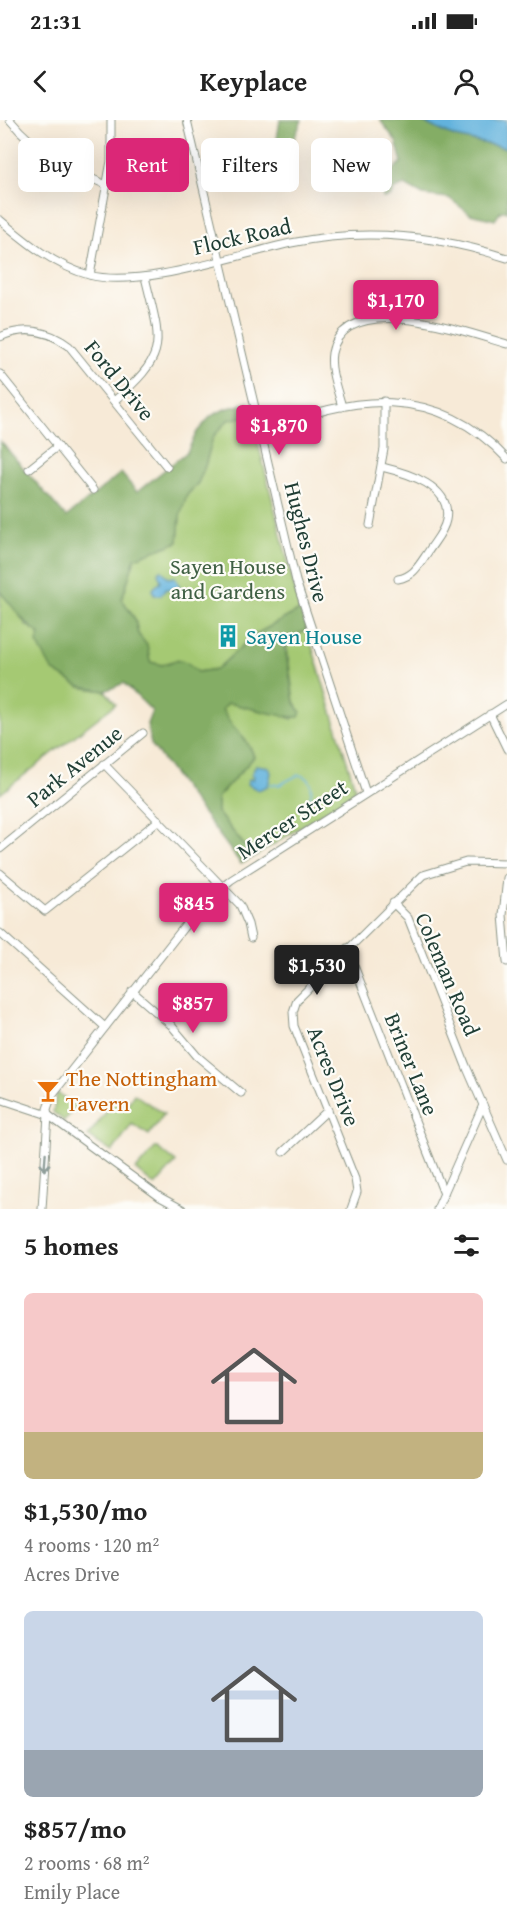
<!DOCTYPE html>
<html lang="en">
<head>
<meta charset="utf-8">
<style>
  :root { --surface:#fff; --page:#f6f6f6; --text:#222; --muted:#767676; --accent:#db2777 }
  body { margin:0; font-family:"Gentium Book Plus",serif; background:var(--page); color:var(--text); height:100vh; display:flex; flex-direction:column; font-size:22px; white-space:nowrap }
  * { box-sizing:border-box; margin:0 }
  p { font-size:20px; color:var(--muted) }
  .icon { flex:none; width:33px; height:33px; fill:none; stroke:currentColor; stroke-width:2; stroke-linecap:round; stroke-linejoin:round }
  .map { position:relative; height:1089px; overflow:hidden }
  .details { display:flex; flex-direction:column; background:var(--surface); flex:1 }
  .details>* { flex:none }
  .banner { position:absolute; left:18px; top:18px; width:471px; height:54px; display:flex; gap:12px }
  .price { position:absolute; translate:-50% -51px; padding:0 14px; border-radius:6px; background:var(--accent); color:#fff; font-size:20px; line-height:39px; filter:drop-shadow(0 2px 3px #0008) }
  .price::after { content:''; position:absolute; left:50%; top:36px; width:18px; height:14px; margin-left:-9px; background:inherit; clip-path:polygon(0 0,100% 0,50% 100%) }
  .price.current { background:#222; color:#fff }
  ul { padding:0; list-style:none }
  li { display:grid; align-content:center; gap:12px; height:318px; padding:0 24px }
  li span { display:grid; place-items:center; height:186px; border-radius:9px; color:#555 }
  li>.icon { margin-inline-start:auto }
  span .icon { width:108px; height:108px; fill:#fffc; stroke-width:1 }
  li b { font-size:26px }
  h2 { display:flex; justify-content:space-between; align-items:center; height:72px; padding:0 24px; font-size:26px }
  .pill { padding:0 21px; border-radius:9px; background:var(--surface); box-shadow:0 6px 24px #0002; font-size:21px; line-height:54px }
  .pill.current { background:var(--accent); color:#fff }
  .status { display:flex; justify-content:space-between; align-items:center; height:42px; padding:0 30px; background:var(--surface); direction:ltr }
  .status svg { height:16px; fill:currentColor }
  header { display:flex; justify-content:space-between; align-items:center; height:78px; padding:0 24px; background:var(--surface); font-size:27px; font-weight:800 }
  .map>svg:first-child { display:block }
</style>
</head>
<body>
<div class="status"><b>21:31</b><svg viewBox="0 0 49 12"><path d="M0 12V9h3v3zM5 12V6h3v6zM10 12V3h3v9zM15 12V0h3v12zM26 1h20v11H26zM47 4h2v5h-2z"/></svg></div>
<header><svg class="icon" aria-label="back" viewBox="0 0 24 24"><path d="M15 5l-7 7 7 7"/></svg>Keyplace<svg class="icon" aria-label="person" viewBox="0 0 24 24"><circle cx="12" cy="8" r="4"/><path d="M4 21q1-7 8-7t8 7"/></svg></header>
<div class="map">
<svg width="507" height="1089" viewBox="0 0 507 1089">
  <rect width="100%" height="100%" fill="#fdfcf7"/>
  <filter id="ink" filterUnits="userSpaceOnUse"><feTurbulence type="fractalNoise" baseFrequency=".0167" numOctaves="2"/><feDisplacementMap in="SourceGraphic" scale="12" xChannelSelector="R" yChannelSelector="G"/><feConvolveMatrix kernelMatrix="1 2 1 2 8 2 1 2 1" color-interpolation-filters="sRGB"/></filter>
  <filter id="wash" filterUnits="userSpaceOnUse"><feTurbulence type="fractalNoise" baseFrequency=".008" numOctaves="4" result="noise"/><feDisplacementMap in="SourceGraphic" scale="24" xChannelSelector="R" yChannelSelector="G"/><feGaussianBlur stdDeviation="1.35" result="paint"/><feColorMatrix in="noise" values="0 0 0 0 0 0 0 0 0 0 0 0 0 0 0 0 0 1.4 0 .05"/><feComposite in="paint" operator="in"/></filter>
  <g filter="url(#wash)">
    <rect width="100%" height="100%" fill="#f7ead7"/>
    <g fill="#a5c973" stroke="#628354" stroke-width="1.5">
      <path d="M251,295L300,490L254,515L217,549L198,552L178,539L162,545L150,542L147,526L138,514L135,499L122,479L135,438L178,422L180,396L187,375L198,363L205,346L213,317L228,300Z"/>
      <path d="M0,472L14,487L26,505L41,514L80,567L105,571L116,584L0,674Z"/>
      <path d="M307,510L355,668L352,674L254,737L217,692V678L254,637C249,618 229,607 222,589L228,583L265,590L292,599L301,592L294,582L286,520Z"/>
      <path d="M57,973L77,986L64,1001L53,992Z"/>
      <path d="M134,974L164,994L149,1015L132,1004L112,1032L88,1016L116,979L126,986Z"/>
      <path d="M156,1027L176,1042L155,1066L136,1050Z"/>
    </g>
    <g fill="#84ad65" stroke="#52754c" stroke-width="1.5">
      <path d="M280,0H302L294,19V34L282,36L277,19Z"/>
      <path d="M380,0H418L455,17L507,28V91H501L495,100L470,94L449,78L423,75L405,65L394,69L390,77L383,78C379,62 391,52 402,42L396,21Z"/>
      <path d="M248,283L251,295L228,300L213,317L205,346L198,363L187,375L180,396L178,422L135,438L122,479L135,499L138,514L147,525L150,542L162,545C180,538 185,538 198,552L217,549L254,515L300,490L307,510L286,520L285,527L294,582L301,592L299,597C290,600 243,586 228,583L222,589C229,607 249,618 254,637L217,678V692L254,737L241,744L151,624L147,604L152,591L124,563L105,571L80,567L52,550L37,523L40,514C23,503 14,487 0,472V321L66,397L121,353L137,372L187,332L197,312L211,296L225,289Z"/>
    </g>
    <g fill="#62b2dd" stroke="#407888" stroke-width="1.5">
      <path d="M418,0H507V28L455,17Z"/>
      <path d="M161,450L169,458L175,457L181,469H166L161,475H154L153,469L161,461L158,453Z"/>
      <path d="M256,645L269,647L271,653L268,666L258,670L247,664L249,659L253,660L254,656L251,655Z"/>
    </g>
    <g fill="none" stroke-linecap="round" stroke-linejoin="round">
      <path stroke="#62b2dd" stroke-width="1.5" d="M270,664L279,665L298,655C319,657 311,679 304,692"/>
    </g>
  </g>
  <g filter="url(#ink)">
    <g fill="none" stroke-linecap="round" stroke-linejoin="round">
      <g stroke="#8b9486" stroke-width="9">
        <g id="minor">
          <path d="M10,0C36,32 70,49 106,65"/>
          <path d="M187,0L296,461L366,673"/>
          <path d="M0,100C26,122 55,146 89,155C140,169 236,135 291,123C363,108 437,115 507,138"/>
          <path d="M90,155L111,41V0"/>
          <path d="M0,217C24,206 48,210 69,226L167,347"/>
          <path d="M0,254L93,370"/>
          <path d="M114,281C170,233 161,224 145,157"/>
          <path d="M342,287C338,271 329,250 332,233C345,168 469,213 507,224"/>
          <path d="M261,312C350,275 436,262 507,339"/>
          <path d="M382,347C407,353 453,366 446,400C444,412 434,422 428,432C419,445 414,456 398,459"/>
          <path d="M29,349L58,326"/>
          <path d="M370,405L384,329V281"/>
          <path d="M490,594L507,629"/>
          <path d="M104,644L240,785L248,804L251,818"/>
          <path d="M0,729L143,613"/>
          <path d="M0,753L45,791L159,700"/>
          <path d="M507,758L503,795L507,842"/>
          <path d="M393,783L408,798L466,946L507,1040"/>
          <path d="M0,813L105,907"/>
          <path d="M347,828L444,1074"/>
          <path d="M132,871L171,905L197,936L241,973"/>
          <path d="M0,979L48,995L160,1077L182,1089"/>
          <path d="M283,1032L328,990"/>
          <path d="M42,1089L48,995L47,989L52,975L202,784L231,760L507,584"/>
          <path d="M351,1089L357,1072L355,1059L294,906L293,892L297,880L423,755L466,742L507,743"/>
          <path d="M437,1089L483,985"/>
        </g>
      </g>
      <use href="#minor" stroke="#fff" stroke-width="7"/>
    </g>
    <defs><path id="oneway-shaft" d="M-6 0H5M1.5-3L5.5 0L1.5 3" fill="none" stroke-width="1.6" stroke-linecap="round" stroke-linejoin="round" transform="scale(1.5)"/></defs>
    <use stroke="#8f9e9a" href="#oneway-shaft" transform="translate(45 1042) rotate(94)"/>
  </g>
  <defs>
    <g id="building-bare" transform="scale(1.8)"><path d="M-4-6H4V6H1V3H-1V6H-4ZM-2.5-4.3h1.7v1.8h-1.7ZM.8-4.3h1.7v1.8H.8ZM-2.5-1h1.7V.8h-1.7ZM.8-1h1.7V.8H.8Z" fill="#0f9aa8" stroke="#fdfcf7" stroke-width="2.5" paint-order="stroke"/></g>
    <g id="bar-bare" transform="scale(1.8)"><path d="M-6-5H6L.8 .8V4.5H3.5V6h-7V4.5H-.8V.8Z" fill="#e8710a" stroke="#fdfcf7" stroke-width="2.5" paint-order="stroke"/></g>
  </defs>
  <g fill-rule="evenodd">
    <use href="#building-bare" x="228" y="516"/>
    <use href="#bar-bare" x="48" y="971"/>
  </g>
  <g text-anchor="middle" stroke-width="4.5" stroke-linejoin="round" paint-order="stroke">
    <g font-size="22" fill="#1f3d34" stroke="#fdfcf7">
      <text transform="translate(242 116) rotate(-13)" y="8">Flock Road</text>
      <text transform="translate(120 260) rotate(51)" y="8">Ford Drive</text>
      <text transform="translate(307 422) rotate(76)" y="8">Hughes Drive</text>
      <text transform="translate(74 646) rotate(-39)" y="8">Park Avenue</text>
      <text transform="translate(292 699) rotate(-33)" y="8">Mercer Street</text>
      <text transform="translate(448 854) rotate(67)" y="8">Coleman Road</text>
      <text transform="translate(412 944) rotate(68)" y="8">Briner Lane</text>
      <text transform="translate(334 956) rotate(68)" y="8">Acres Drive</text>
    </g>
    <g font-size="22" fill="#406044" stroke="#fdfcf7">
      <text x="228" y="454">Sayen House<tspan x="228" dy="25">and Gardens</tspan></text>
    </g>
    <g font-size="22" fill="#0d838f" stroke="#fdfcf7" text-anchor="start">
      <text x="246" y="524">Sayen House</text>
    </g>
    <g font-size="22" fill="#c56008" stroke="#fdfcf7" text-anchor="start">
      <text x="66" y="966">The Nottingham<tspan x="66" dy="25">Tavern</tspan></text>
    </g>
  </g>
</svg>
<b class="price" style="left:396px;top:211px">$1,170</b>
<b class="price" style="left:279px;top:336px">$1,870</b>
<b class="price" style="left:194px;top:814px">$845</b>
<b class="price current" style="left:317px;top:876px">$1,530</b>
<b class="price" style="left:193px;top:914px">$857</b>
<div class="banner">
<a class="pill">Buy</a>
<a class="pill current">Rent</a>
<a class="pill">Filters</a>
<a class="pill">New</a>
</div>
</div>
<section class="details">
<h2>5 homes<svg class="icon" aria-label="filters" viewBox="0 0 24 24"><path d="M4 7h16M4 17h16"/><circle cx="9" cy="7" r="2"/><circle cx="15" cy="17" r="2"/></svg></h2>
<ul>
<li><span style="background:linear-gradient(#f6c9c9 75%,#c2b280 0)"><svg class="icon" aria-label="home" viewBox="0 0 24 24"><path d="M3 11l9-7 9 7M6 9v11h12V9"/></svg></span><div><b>$1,530/mo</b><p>4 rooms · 120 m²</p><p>Acres Drive</p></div></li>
<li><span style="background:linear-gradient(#c9d6e8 75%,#9aa5b1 0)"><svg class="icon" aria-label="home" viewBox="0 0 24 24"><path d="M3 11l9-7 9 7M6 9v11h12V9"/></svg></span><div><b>$857/mo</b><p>2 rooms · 68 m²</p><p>Emily Place</p></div></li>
</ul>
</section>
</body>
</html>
